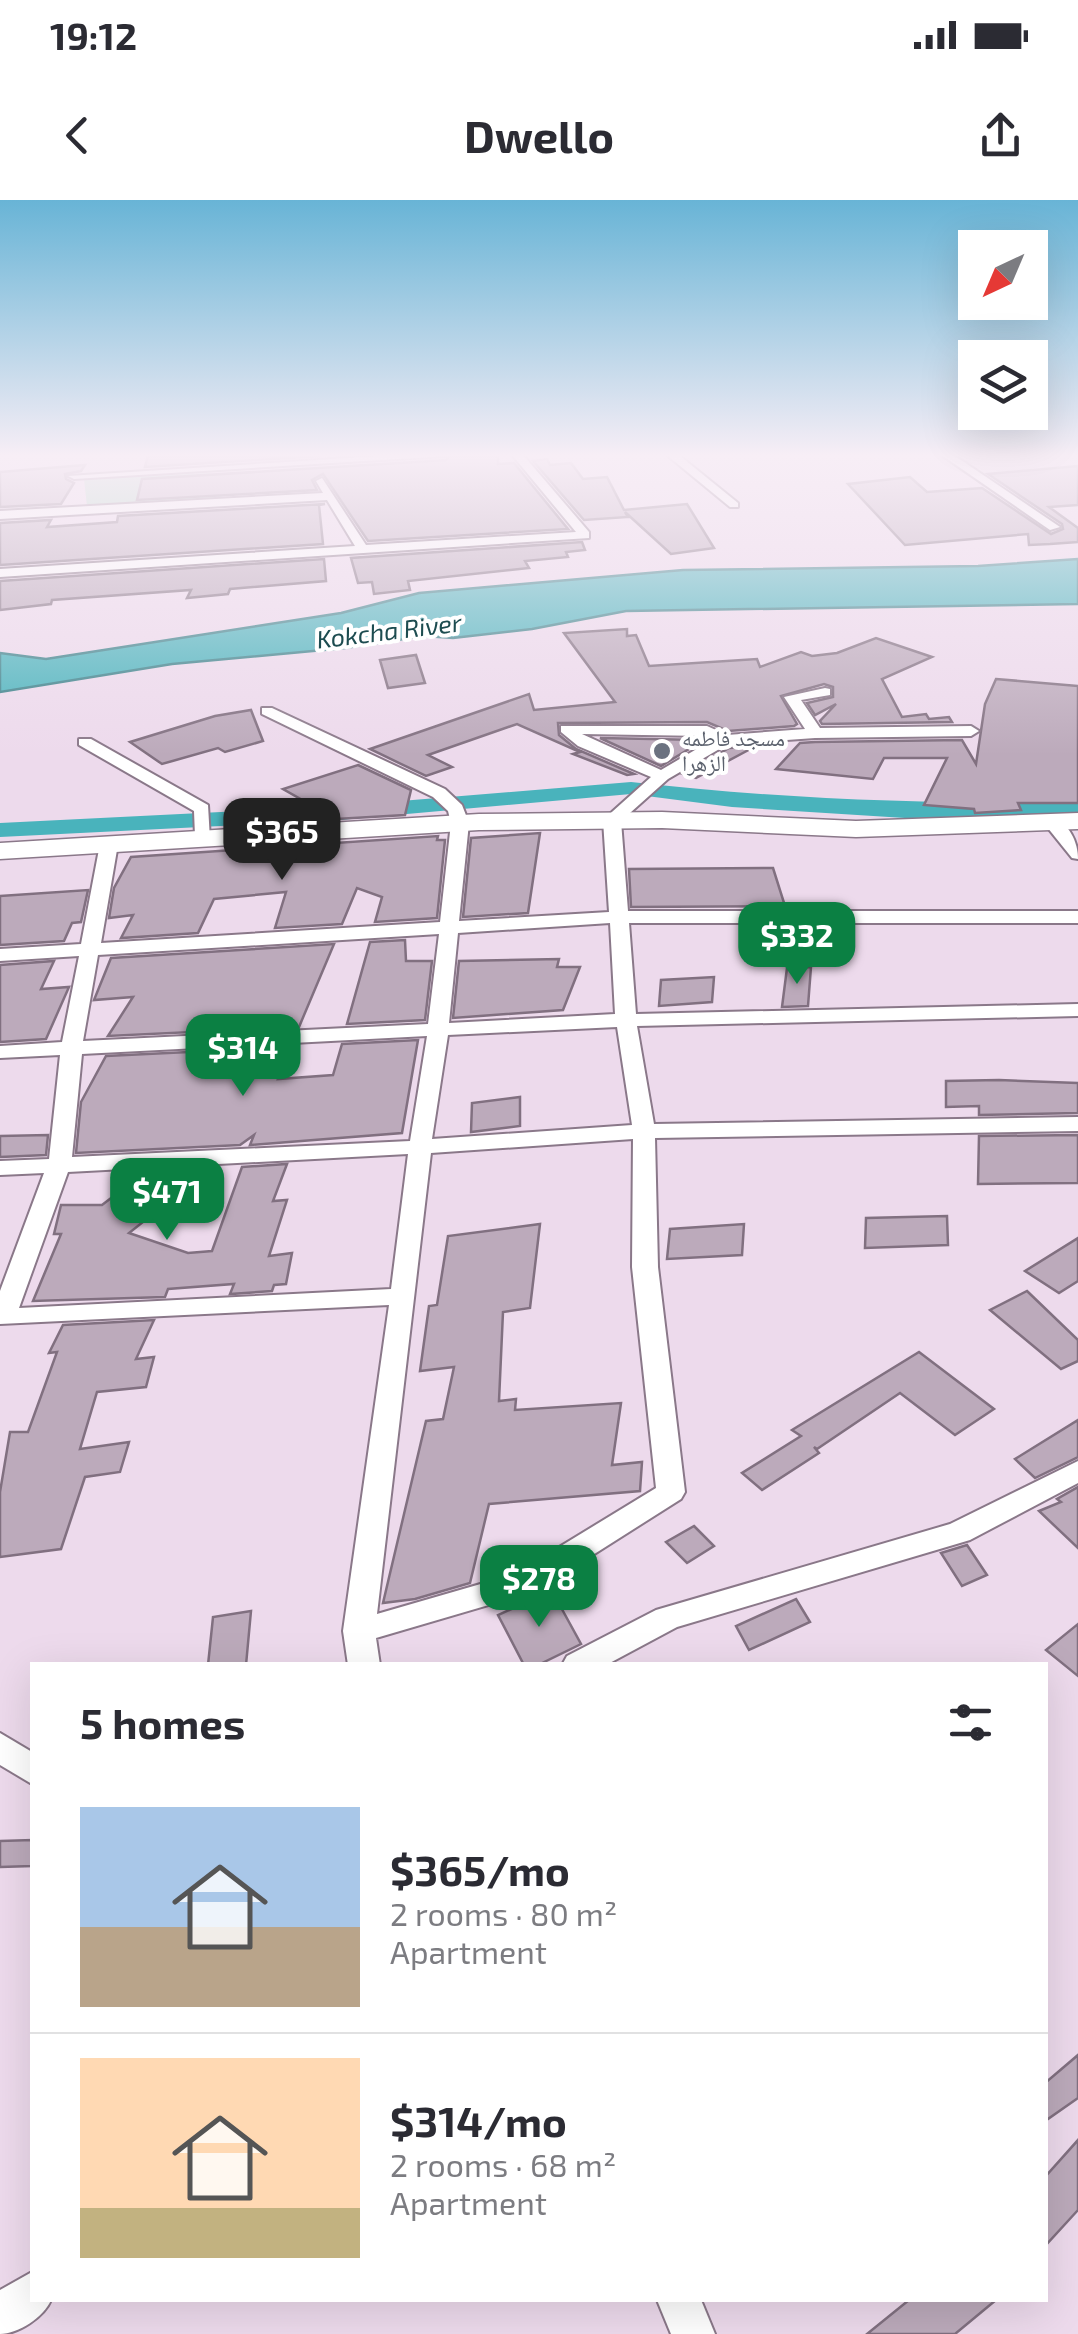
<!DOCTYPE html>
<html lang="en">
<head>
<meta charset="utf-8">
<style>
  :root { --surface:#fff; --page:#f7f7f7; --text:#2b2b33; --muted:#7c7c81; --line:#e1e1e2; --accent:#0b8043 }
  body { margin:0; font-family:"Exo 2","Noto Naskh Arabic",sans-serif; background:var(--page); color:var(--text); height:100vh; display:flex; flex-direction:column; font-size:38px; white-space:nowrap }
  * { box-sizing:border-box; margin:0 }
  p { font-size:32px; color:var(--muted) }
  .icon { flex:none; width:55px; height:55px; fill:none; stroke:currentColor; stroke-width:2; stroke-linecap:round; stroke-linejoin:round }
  .map { position:relative; flex:1; overflow:hidden }
  .panel { position:absolute; left:30px; top:1462px; width:1018px; height:640px; display:flex; flex-direction:column; background:var(--surface); border-radius:0px; box-shadow:0 10px 40px #0002 }
  .panel>* { flex:none }
  .needle { width:65px; rotate:224deg }
  .controls { position:absolute; left:958px; top:30px; display:grid; gap:20px }
  .controls a { display:grid; place-items:center; width:90px; height:90px; border-radius:0px; background:var(--surface); box-shadow:0 10px 40px #0002; font-size:50px }
  .price { position:absolute; translate:-50% -85px; padding:0 22px; border-radius:20px; background:var(--accent); color:#fff; font-size:32px; line-height:65px; filter:drop-shadow(0 2px 5px #0008) }
  .price::after { content:''; position:absolute; left:50%; top:60px; width:30px; height:22px; margin-left:-15px; background:inherit; clip-path:polygon(0 0,100% 0,50% 100%) }
  .price.active { background:#222; color:#fff }
  ul { padding:0; list-style:none }
  li { display:flex; align-items:center; gap:30px; height:250px; padding:0 50px }
  li+li { border-top:2px solid var(--line) }
  li span { display:grid; place-items:center; flex:none; width:280px; height:200px; border-radius:0px; color:#555 }
  li>.icon { margin-inline-start:auto }
  span .icon { width:120px; height:120px; fill:#fffc; stroke-width:1 }
  li b { font-size:42px }
  h2 { display:flex; justify-content:space-between; align-items:center; height:120px; padding:0 50px; font-size:42px }
  .status { display:flex; justify-content:space-between; align-items:center; height:70px; padding:0 50px; background:var(--surface); direction:ltr }
  .status svg { height:28px; fill:currentColor }
  header { display:flex; justify-content:space-between; align-items:center; height:130px; padding:0 50px; background:var(--surface); font-size:45px; font-weight:700 }
  .map>svg:first-child { display:block }
</style>
</head>
<body>
<div class="status"><b>19:12</b><svg viewBox="0 0 49 12"><path d="M0 12V9h3v3zM5 12V6h3v6zM10 12V3h3v9zM15 12V0h3v12zM26 1h20v11H26zM47 4h2v5h-2z"/></svg></div>
<header><svg class="icon" aria-label="back" viewBox="0 0 24 24"><path d="M15 5l-7 7 7 7"/></svg>Dwello<svg class="icon" aria-label="share" viewBox="0 0 24 24"><path d="M12 15V3M7 8l5-5 5 5M5 13v7h14v-7"/></svg></header>
<div class="map">
<svg width="1078" height="2134" viewBox="0 0 1078 2134">
  <rect width="100%" height="100%" fill="#eddaec"/>
  <path fill="#a7d8c0" d="M210,273L224,300L87,306L84,279Z"/>
  <path fill="#49b3bc" stroke="#388088" stroke-width="2.5" d="M1078,359V404L626,411L532,429L453,438L424,436L345,448L172,464L0,492V453L46,459L341,413L419,393L683,370L978,366Z"/>
  <g fill="none" stroke-linecap="round" stroke-linejoin="round">
    <path fill="#49b3bc" fill-rule="evenodd" d="M631,582C780,599 928,604 1078,603V617L905,618L732,607L631,594L340,620L0,637V623L340,606Z"/>
  </g>
  <g fill="#bcaabb" stroke="#817080" stroke-width="2.5">
    <path d="M148,256H320L145,267Z"/>
    <path d="M450,256H498V264L514,263L568,329L368,341L323,274L312,280L317,290L137,300L142,279L446,260Z"/>
    <path d="M547,259L550,265L571,263L583,279L607,277L624,310L687,304L714,348L671,354L625,312L628,317L584,320L533,261Z"/>
    <path d="M85,265L81,271L65,274L66,279L74,283L61,304L0,307V272Z"/>
    <path d="M1078,266V305L1049,307L1078,328V342L1050,344L1029,345L1028,334L905,345L848,284L910,277L927,292L982,288L1051,334L1063,329L1062,324L988,274Z"/>
    <path d="M325,304L319,305L323,344L0,365V323L51,320L47,327L117,322L118,316Z"/>
    <path d="M582,342L585,350L566,352L568,357L525,361L529,368L408,381L410,390L374,394L372,382L358,383L351,358Z"/>
    <path d="M324,359L326,381L230,389L228,394L187,398L191,390L52,400L51,404L0,410V381Z"/>
    <path d="M627,429V436L636,435L649,466L757,459L760,467L801,452L812,456L837,453L876,438L932,457L882,479L902,517L926,514L929,519L949,517L952,522L822,524L820,521L836,504L815,515L807,503L833,497V487L824,484L781,496L797,524L794,526L728,531L707,522L558,523L559,535L576,549L634,574L627,575L573,554L580,552L517,524L428,555L452,567L426,576L370,549L529,494L534,510L615,502L564,433Z"/>
    <path d="M416,455L425,483L388,488L380,460Z"/>
    <path d="M996,479L1078,486V603H1018L1021,610L975,613L974,609L924,605L947,558H884L873,579L776,569L800,543L815,542L962,540L976,564L985,504Z"/>
    <path d="M251,510L263,541L225,552L218,548L162,564L130,542L215,516Z"/>
    <path d="M600,538L703,540H704L661,566Z"/>
    <path d="M756,546L696,578L683,574L729,548Z"/>
    <path d="M358,565L411,590L405,615L336,619L283,589Z"/>
    <path d="M540,633L528,713L463,717L471,638Z"/>
    <path d="M438,636L437,640H445L437,718L375,722L382,697L357,688L342,724L275,728L286,692L214,699L198,733L121,738L133,715L109,718L114,688L131,657Z"/>
    <path d="M773,668L785,706L631,707L629,669Z"/>
    <path d="M88,690L81,722L72,723L64,741L0,745V696Z"/>
    <path d="M405,740L406,761H432L425,820L347,824L370,742Z"/>
    <path d="M334,744L299,827L108,836L133,797L94,800L111,758Z"/>
    <path d="M559,759L557,767H580L563,810L453,818L459,761Z"/>
    <path d="M54,761L41,789L69,787L46,839L0,842V765Z"/>
    <path d="M811,767L808,806L782,807L787,768Z"/>
    <path d="M714,777L712,802L659,806L661,780Z"/>
    <path d="M418,840L402,933L250,945L254,935L240,945L76,953L81,902L106,856L291,847L278,879L333,875L342,844Z"/>
    <path d="M999,880L1078,883V913L979,915V906L946,907V881Z"/>
    <path d="M520,897V926L471,932L472,903Z"/>
    <path d="M48,935L46,955L0,957V936Z"/>
    <path d="M1078,935V983L978,984L979,936Z"/>
    <path d="M287,964L273,1001L287,1000L269,1056L292,1053L286,1084L274,1085L272,1091L230,1094L234,1084L168,1089L165,1097L33,1101L61,1034H54L61,1005H102L145,972L211,968L129,1033L188,1053L212,1051L242,967Z"/>
    <path d="M947,1016L948,1045L865,1048L866,1018Z"/>
    <path d="M540,1024L530,1108L503,1112L499,1201L516,1199L515,1210L621,1203L612,1265L642,1262L640,1291L489,1304L470,1383L415,1399L383,1403L426,1221L443,1219L454,1167L420,1171L429,1106L437,1105L448,1036Z"/>
    <path d="M744,1024L742,1055L667,1059L670,1029Z"/>
    <path d="M1078,1038V1081L1059,1093L1025,1071Z"/>
    <path d="M1027,1091L1078,1140V1161L1061,1169L990,1110Z"/>
    <path d="M154,1120L136,1159L154,1157L146,1187L97,1192L80,1249L129,1242L120,1272L85,1277L61,1349L0,1357V1292L10,1232H28L57,1152L49,1153L63,1125Z"/>
    <path d="M919,1152L994,1209L955,1235L900,1193L817,1249L814,1247L819,1253L762,1290L742,1273L801,1236L792,1230Z"/>
    <path d="M1078,1220V1257L1035,1278L1015,1259Z"/>
    <path d="M1078,1287V1348L1039,1311L1061,1302L1057,1299Z"/>
    <path d="M694,1326L714,1346L687,1363L666,1342Z"/>
    <path d="M967,1345L987,1375L962,1386L941,1353Z"/>
    <path d="M552,1391L581,1444L538,1465H524L498,1415Z"/>
    <path d="M796,1399L810,1422L749,1450L736,1426Z"/>
    <path d="M251,1411L246,1465H208L213,1417Z"/>
    <path d="M1078,1424V1476L1046,1450Z"/>
    <path d="M32,1640V1666L0,1667V1641Z"/>
    <path d="M1078,1855V1898L1045,1921V1883Z"/>
    <path d="M1078,1940V2010L1045,2046V1977Z"/>
    <path d="M909,2100H996L955,2134H867Z"/>
  </g>
  <g fill="none" stroke-linecap="round" stroke-linejoin="round">
    <g stroke="#8a7889" stroke-width="4">
      <g id="street">
        <path d="M380,256H446L74,279L68,276Z"/>
        <path d="M513,256H524L589,332V338L0,377V369L355,346L327,300L0,319V311L323,293L316,281L322,278L366,345L576,332Z"/>
        <path d="M668,256H680L738,303V307H730Z"/>
        <path d="M943,256H955L1060,327L1050,330Z"/>
        <path d="M825,488L830,489V495L801,500L820,528L971,526L979,531L971,536L815,538L728,544L668,579L621,621L628,711H1078V723H629L636,814L1078,804V816L637,826L654,924L1078,917V931L655,938L658,1067L685,1292L681,1299L536,1391L376,1438L380,1465H348L343,1431L389,1105L0,1124V1091L44,973L0,975V961L49,959L60,855L0,858V846L62,842L79,756L0,761V749L81,744L100,644L109,639L118,644L101,743L440,722L451,623L448,611L433,597L262,514V508H272L445,589L462,605L469,623L459,721L609,712L603,620L651,577L578,546L561,532V526H707L727,535L805,529L784,497ZM582,534L704,536L712,540L661,570ZM610,723L615,814L449,823L458,733ZM439,734L428,824L83,841L98,755ZM617,827L632,925L432,939L448,835ZM427,836L410,941L72,957L82,854ZM633,939L632,1067L656,1288L515,1374L377,1414L431,953ZM408,954L391,1089L19,1108L68,972Z"/>
        <path d="M79,539H91L208,605L210,640L195,636L194,611L79,545Z"/>
        <path d="M1052,617C1069,623 1078,642 1078,659L1072,658L1043,622Z"/>
        <path d="M1078,1261V1283L970,1340L677,1427L606,1465H562L567,1456L656,1410L950,1324Z"/>
        <path d="M0,1533L32,1552V1584L0,1565Z"/>
        <path d="M32,2072V2100H51C44,2117 18,2134 0,2134V2090Z"/>
        <path d="M657,2100H701L715,2134H671Z"/>
      </g>
    </g>
    <g stroke="#8a7889" stroke-width="3">
      <path id="secondary" d="M662,612L856,621L1078,613V629L856,637L662,628L479,630L0,659V643L479,614Z"/>
    </g>
    <use href="#street" fill="#fff" fill-rule="evenodd"/>
    <use href="#secondary" fill="#fff" fill-rule="evenodd"/>
  </g>
  <linearGradient id="sky" x2="0" y2="1"><stop stop-color="#68b4d6"/><stop offset="0.46" stop-color="#f7eef6"/><stop offset="1" stop-color="#f7eef6" stop-opacity="0"/></linearGradient>
  <rect width="1078" height="555" fill="url(#sky)"/>
  <circle fill="#6b7280" stroke="#fff" stroke-width="4" cx="662" cy="551" r="10"/>
  <g text-anchor="middle" stroke-width="8" stroke-linejoin="round" paint-order="stroke">
    <g font-size="22" fill="#5b616d" stroke="#fff" text-anchor="start">
      <text x="682" y="546">مسجد فاطمه<tspan x="682" dy="25">الزهرا</tspan></text>
    </g>
    <g font-size="25" font-style="italic" fill="#1d4c50" stroke="#fff">
      <text transform="translate(389 431) rotate(-7)" y="9">Kokcha River</text>
    </g>
  </g>
</svg>
<div class="controls">
<a><svg class="needle" viewBox="-14 -14 28 28"><path d="M0-13l5 13h-10z" fill="#e53935"/><path d="M0 13l5-13h-10z" fill="#7c7c81"/></svg></a>
<a><svg class="icon" aria-label="layers" viewBox="0 0 24 24"><path d="M12 4l9 5-9 5-9-5zM3 14l9 5 9-5"/></svg></a>
</div>
<b class="price active" style="left:282px;top:683px">$365</b>
<b class="price" style="left:797px;top:787px">$332</b>
<b class="price" style="left:243px;top:899px">$314</b>
<b class="price" style="left:167px;top:1043px">$471</b>
<b class="price" style="left:539px;top:1430px">$278</b>
<section class="panel">
<h2>5 homes<svg class="icon" aria-label="filters" viewBox="0 0 24 24"><path d="M4 7h16M4 17h16"/><circle cx="9" cy="7" r="2"/><circle cx="15" cy="17" r="2"/></svg></h2>
<ul>
<li><span style="background:linear-gradient(#a9c7e8 60%,#b9a48a 0)"><svg class="icon" aria-label="home" viewBox="0 0 24 24"><path d="M3 11l9-7 9 7M6 9v11h12V9"/></svg></span><div><b>$365/mo</b><p>2 rooms · 80 m²</p><p>Apartment</p></div></li>
<li><span style="background:linear-gradient(#ffd9b3 75%,#c2b280 0)"><svg class="icon" aria-label="home" viewBox="0 0 24 24"><path d="M3 11l9-7 9 7M6 9v11h12V9"/></svg></span><div><b>$314/mo</b><p>2 rooms · 68 m²</p><p>Apartment</p></div></li>
</ul>
</section>
</div>
</body>
</html>
